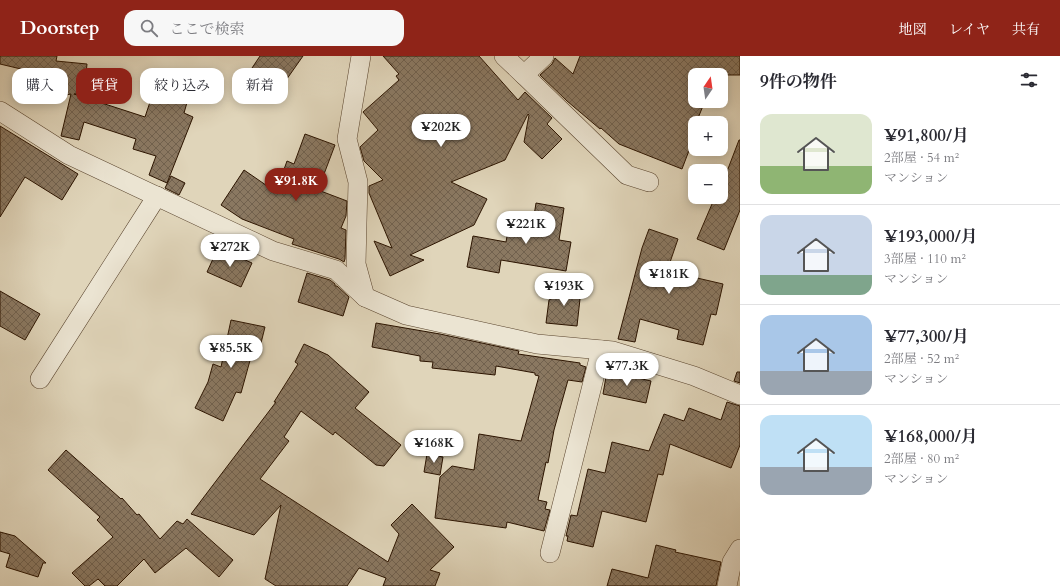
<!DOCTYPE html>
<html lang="ja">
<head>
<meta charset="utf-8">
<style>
  :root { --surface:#fff; --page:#f7f7f7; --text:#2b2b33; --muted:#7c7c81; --line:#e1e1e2; --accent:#8f2418 }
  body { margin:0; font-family:Cardo,"Noto Serif JP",serif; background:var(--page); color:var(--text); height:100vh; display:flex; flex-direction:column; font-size:15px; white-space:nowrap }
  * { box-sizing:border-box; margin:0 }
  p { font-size:13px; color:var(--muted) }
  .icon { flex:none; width:22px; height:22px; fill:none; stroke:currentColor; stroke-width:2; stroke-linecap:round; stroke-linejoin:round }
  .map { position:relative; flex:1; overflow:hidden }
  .details { display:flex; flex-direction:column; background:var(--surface); width:320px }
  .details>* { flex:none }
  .top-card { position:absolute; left:12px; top:12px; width:380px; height:36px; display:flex; gap:8px }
  .needle { width:26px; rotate:13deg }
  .tools { position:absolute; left:688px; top:12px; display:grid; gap:8px }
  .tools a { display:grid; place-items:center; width:40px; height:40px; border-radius:8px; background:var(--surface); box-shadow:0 2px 10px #0003; font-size:20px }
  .price { position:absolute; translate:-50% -34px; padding:0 9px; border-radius:14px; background:#fff; color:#222; font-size:13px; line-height:26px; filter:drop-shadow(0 1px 2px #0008) }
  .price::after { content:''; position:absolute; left:50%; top:24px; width:12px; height:9px; margin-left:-6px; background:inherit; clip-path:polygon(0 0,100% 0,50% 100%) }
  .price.current { background:var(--accent); color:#fff }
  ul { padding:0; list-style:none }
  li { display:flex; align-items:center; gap:12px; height:100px; padding:0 20px }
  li+li { border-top:1px solid var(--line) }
  li span { display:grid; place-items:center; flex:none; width:112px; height:80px; border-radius:12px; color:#555 }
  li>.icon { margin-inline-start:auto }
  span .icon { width:48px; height:48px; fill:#fffc; stroke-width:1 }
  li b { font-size:17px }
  h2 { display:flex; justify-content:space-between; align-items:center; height:48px; padding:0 20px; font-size:17px }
  .chip { padding:0 14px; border-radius:12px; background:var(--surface); box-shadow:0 2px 10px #0003; font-size:14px; line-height:36px }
  .chip.current { background:var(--accent); color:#fff }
  header { display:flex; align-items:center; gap:24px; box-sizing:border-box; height:56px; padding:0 20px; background:var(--accent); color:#fff }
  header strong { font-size:19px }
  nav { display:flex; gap:22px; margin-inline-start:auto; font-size:14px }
  .search { width:280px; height:36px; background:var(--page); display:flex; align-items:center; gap:10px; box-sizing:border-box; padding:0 14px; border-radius:12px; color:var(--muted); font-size:15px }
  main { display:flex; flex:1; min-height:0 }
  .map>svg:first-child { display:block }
</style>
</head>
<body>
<header>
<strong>Doorstep</strong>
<div class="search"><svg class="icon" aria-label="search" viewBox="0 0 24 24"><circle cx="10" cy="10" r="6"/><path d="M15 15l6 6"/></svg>ここで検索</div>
<nav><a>地図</a><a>レイヤ</a><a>共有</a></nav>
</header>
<main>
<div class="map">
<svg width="740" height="530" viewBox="0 0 740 530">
  <defs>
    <pattern id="building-cross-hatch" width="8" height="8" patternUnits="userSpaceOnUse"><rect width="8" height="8" fill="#8a7861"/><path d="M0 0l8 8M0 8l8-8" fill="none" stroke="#71614e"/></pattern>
  </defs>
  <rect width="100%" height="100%" fill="#e0d5ba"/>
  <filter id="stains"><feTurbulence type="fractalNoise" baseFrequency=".005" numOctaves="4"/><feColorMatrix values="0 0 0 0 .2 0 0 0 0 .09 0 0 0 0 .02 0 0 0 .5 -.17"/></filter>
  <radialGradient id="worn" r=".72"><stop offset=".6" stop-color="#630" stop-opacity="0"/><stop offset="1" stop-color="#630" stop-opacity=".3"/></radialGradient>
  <g fill="url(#building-cross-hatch)" stroke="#2c1400">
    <path d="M0,0H57L56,5L87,8L84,37L74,38L145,61L157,25L190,36L184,57L193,61L167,127L149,119L156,100L133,93L136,83L84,66L79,84L61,80L71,38L61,40L59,22L0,8Z"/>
    <path d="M260,0H303L270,47L257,38L253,43L238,33Z"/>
    <path d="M383,0H479L518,44L525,36L552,62L547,68L562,83L542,103L524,86L529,59L528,58L505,104L451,126L487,143L474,169L410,199L424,204L390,220L374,185L392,192L369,137V130L383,124L364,105L360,91L378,74L363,56L399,24L396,20L399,18Z"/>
    <path d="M580,0H740V19H695V45H705L696,67H695L690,83L693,84L682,113L619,88L601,72L600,73L567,45L540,19L552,8L555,2L573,18Z"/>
    <path d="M0,70L78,118L62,144L25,121L0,161Z"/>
    <path d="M305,78L335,89L318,134L347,145L346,160L341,172L346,174L345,203L344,206L339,203L292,188L294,183L242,163L221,149L244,114L276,136L287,105L294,108Z"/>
    <path d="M739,84H740V154L724,194L697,183L715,141H721V116L726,118Z"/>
    <path d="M171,120L185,127L179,139L165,132Z"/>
    <path d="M536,147L564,152L559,184L571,186L566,215L501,204L499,217L467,211L473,180L506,186L508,175L531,179Z"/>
    <path d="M649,173L678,183L667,215L723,228L716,259L711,258L703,289L677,283L679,274L640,263L635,286L618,283L642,192Z"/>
    <path d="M218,192L252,207L241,231L207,216Z"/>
    <path d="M307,217L330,224L335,228V230H337L349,241L343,260L298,246Z"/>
    <path d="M555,231L581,234L577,270L546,267L549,244L553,242Z"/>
    <path d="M0,235L40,258L25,284L0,270Z"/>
    <path d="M231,264L265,271L260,291L254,290L241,337L236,336L223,365L195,352L208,326L213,308L221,311Z"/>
    <path d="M376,267L440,278L519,295L518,298L580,307V309L586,311L582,326L568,324L554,374L548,407L546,406L538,444L547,446L545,453L550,454L544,475L507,466L506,472L435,462L440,421L452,410L474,414L479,378L521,385L539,320L535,319V317L496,310L495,319L432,312L433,306L420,305V300L372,291Z"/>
    <path d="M304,288L328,299L369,336L355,352L401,389L384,410L376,409L335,376L333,379L301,355L284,381L289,385L260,423L388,506L399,478L391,469L412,448L454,491L430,514L440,517L435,530H383L386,522L359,512L347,530H276L265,523L281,449L254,479L191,458L276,346H274L298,308L295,306Z"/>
    <path d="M607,315L651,325L646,347L603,338Z"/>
    <path d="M737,316H740V327L734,325Z"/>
    <path d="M727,346L740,350V389L731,412L670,388L663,419L658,418L646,466L602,455L593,491L567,485L568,480H566L571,459L577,460L588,413L605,417L612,386L649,395L664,358L684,365L689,352L721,364Z"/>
    <path d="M66,394L121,443L122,442L137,459L139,458L160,483L177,465L183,468L187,463L233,504L219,521L186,492L155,517L144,503L117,530H105L98,523L89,530H85L72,517L113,481L97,464L100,461L48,414Z"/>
    <path d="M427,398L443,401L440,419L424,416Z"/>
    <path d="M0,476L15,480L46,507H43L38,521L6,511L10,498L0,495Z"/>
    <path d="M656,489L676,494L675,496L721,506L716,530H607L612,513L648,522Z"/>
  </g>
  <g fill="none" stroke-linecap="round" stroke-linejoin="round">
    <g stroke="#59442e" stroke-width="20">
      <g id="street">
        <path d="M361,0L347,83L358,126L356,208L365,241"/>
        <path d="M504,0L524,19L544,0"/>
        <path d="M524,19L627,119L649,126"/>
        <path d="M0,55L69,99L273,195L336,214L365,241L406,259L537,288L613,295L694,320L740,339"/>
        <path d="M40,323L157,140"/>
        <path d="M550,497L601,294"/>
        <path d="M727,530L732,506L740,493"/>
      </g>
    </g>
    <use href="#street" stroke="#ebe4d2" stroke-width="19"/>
  </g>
  <rect width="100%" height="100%" filter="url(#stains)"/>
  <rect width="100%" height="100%" fill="url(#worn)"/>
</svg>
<div class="tools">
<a><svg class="needle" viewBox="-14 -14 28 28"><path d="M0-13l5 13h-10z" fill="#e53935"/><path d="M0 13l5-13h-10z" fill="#7c7c81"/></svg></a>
<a>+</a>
<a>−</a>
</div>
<b class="price" style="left:441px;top:92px">¥202K</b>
<b class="price current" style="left:296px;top:146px">¥91.8K</b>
<b class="price" style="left:526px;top:189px">¥221K</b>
<b class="price" style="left:230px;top:212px">¥272K</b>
<b class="price" style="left:669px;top:239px">¥181K</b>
<b class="price" style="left:564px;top:251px">¥193K</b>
<b class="price" style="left:231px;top:313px">¥85.5K</b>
<b class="price" style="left:627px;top:331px">¥77.3K</b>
<b class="price" style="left:434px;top:408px">¥168K</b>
<div class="top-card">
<a class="chip">購入</a>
<a class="chip current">賃貸</a>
<a class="chip">絞り込み</a>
<a class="chip">新着</a>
</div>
</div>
<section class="details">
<h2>9件の物件<svg class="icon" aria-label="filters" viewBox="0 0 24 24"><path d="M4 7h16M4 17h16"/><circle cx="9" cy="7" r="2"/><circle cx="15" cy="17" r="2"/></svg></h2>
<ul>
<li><span style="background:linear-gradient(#dfe7d0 65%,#8fb573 0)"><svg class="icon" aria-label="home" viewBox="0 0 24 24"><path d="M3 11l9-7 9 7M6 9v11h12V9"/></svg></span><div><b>¥91,800/月</b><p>2部屋 · 54 m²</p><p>マンション</p></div></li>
<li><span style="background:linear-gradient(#c9d6e8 75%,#7fa58c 0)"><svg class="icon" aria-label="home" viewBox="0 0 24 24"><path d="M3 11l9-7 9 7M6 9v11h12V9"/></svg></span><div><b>¥193,000/月</b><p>3部屋 · 110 m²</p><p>マンション</p></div></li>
<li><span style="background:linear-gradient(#a9c7e8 70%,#9aa5b1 0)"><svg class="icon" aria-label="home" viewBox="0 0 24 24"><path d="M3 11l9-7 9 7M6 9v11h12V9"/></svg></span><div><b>¥77,300/月</b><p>2部屋 · 52 m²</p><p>マンション</p></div></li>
<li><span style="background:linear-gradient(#bfe0f5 65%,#9aa5b1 0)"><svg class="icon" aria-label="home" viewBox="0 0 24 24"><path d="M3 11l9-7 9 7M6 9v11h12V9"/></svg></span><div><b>¥168,000/月</b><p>2部屋 · 80 m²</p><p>マンション</p></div></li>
</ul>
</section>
</main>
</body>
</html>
